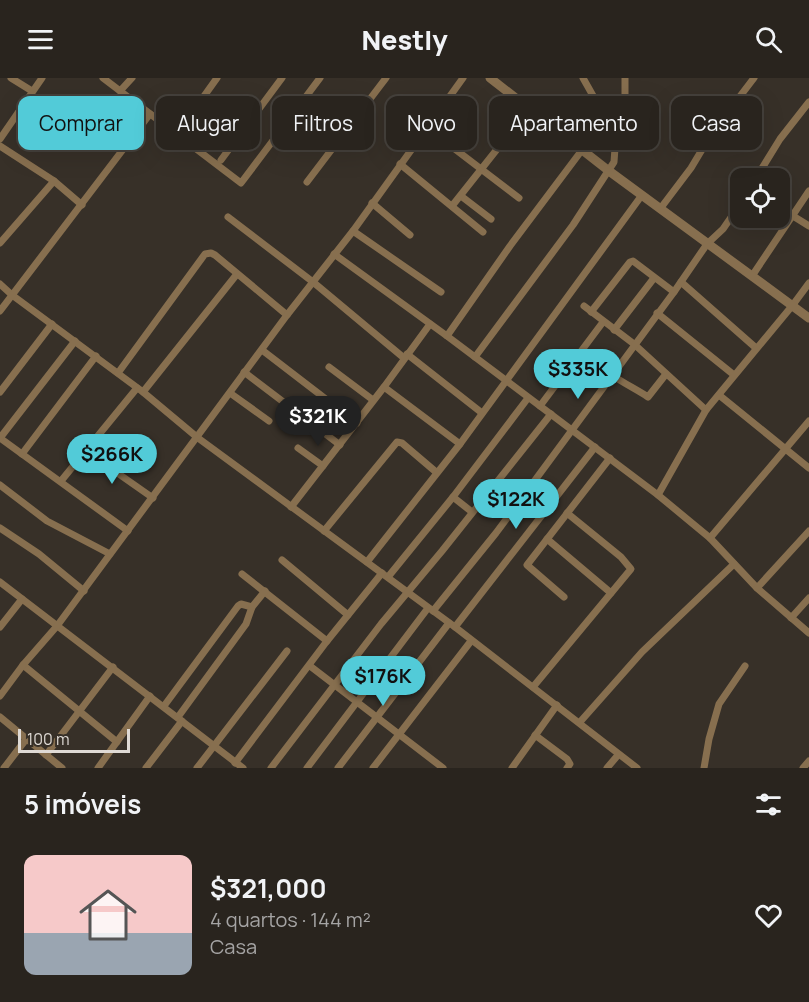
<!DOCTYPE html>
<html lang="pt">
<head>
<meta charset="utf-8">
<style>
  :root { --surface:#29241e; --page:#35302b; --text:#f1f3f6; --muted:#a5a4a4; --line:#45413c; --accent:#52cbd8 }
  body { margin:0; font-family:Manrope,sans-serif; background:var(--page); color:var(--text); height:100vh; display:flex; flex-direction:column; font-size:22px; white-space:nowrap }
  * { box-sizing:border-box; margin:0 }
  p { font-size:20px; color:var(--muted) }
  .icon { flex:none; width:33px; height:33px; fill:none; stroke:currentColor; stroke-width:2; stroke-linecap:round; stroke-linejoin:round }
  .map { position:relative; height:690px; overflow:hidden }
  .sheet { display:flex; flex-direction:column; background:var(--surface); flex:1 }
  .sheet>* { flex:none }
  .banner { position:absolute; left:18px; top:18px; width:774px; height:54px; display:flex; gap:12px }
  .fabs { position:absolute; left:730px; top:90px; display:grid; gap:12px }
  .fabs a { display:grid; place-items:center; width:60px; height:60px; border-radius:12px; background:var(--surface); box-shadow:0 6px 24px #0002,0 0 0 2px var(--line); font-size:30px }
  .scale { position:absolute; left:18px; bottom:15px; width:112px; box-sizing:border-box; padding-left:6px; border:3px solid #dfdad5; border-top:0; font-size:16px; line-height:21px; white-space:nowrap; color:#dfdad5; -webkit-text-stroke:4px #373028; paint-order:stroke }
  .price { position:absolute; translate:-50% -51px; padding:0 14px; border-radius:21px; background:var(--accent); color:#111; font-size:20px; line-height:39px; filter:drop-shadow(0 2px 3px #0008) }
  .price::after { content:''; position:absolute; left:50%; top:36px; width:18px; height:14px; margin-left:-9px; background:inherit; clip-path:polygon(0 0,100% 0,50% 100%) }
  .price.active { background:#222; color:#fff }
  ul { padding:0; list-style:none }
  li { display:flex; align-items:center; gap:18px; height:150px; padding:0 24px }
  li+li { border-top:2px solid var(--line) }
  li span { display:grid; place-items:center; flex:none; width:168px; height:120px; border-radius:12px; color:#555 }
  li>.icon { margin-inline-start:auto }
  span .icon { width:72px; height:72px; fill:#fffc; stroke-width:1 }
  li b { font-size:26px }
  h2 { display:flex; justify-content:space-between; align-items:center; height:72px; padding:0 24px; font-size:26px }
  .tag { padding:0 21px; border-radius:12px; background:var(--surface); box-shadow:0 6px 24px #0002,0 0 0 2px var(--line); font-size:21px; line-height:54px }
  .tag.active { background:var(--accent); color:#111 }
  header { display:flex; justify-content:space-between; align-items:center; height:78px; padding:0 24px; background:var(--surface); font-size:27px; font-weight:800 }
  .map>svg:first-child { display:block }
</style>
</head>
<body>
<header><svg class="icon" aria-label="menu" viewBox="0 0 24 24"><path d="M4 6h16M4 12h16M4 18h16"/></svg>Nestly<svg class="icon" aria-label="search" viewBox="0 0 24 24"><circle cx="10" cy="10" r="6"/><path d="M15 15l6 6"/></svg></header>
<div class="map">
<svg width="809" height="690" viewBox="0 0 809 690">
  <rect width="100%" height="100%" fill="#373028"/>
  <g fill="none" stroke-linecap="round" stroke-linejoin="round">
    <g stroke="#876f4f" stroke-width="7">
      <path d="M11,0L32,13"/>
      <path d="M103,0L241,105L320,0"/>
      <path d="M120,13L132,0"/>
      <path d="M426,49L519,120"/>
      <path d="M177,56L217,0"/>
      <path d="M0,61L42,0"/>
      <path d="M0,68L54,103L82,127"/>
      <path d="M616,68L625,33V0"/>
      <path d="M221,82L282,0"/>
      <path d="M400,86L483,154"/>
      <path d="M756,100L780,61L809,24"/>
      <path d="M307,104L386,0"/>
      <path d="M461,118L491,141"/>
      <path d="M372,125L410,157"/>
      <path d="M452,128L529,31"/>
      <path d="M660,131L691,90L712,55L754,0"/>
      <path d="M793,138L809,148"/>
      <path d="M228,139L313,204L404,280"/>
      <path d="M353,153L441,214"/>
      <path d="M0,165L54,103"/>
      <path d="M334,176L447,258L658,417L710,460L757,510L809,555"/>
      <path d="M752,198L809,113"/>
      <path d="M681,204L756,270"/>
      <path d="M0,206L12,217L143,314L198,360L455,549L637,690"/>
      <path d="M584,228L634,266L706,332"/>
      <path d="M0,233L150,36"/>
      <path d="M591,234L630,184L633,183L674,214"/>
      <path d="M657,235L734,297"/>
      <path d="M614,252L654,200"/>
      <path d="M447,258L510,168L582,72"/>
      <path d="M262,272L357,345"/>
      <path d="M407,276L482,335"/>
      <path d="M475,279L573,147L614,84L615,70L612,56L605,39L583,0"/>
      <path d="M329,289L373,322"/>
      <path d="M244,294L340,367"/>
      <path d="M118,295L205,176L211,175L215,177L287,237"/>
      <path d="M612,297C623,305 636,311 648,319L666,296"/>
      <path d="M384,309L460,366"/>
      <path d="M0,314L52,246"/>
      <path d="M143,314L237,196"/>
      <path d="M230,315L269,343"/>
      <path d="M719,317L809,390"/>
      <path d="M540,328L603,244"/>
      <path d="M0,360L128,453"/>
      <path d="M0,360L75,263"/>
      <path d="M298,370L323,388"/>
      <path d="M86,373L153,420"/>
      <path d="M22,376L96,278"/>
      <path d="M61,403L137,310"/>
      <path d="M0,407L47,443L110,476"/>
      <path d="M658,417L706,332L792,228L809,205"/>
      <path d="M453,419L472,434"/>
      <path d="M291,429L384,309L430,246"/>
      <path d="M0,450L39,476L84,513"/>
      <path d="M324,453L397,364L402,365L436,394"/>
      <path d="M710,460L809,343"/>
      <path d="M547,461L611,515"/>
      <path d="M282,482L348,537"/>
      <path d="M367,484L460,366L642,117"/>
      <path d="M242,496L327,563"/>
      <path d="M388,499L453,419L528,320"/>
      <path d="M0,504L243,690"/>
      <path d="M757,510L809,453"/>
      <path d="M564,519L527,487L610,380"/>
      <path d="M433,533L496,455L674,214L707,166L723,151L741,125"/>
      <path d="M791,540L809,520"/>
      <path d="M0,549L22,521"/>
      <path d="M455,549L595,369"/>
      <path d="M23,587L117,664"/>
      <path d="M310,588L443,690"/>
      <path d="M533,609L631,491L621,479L567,435"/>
      <path d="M0,618L23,587L57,548L287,237L353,153L463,0"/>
      <path d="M164,628L238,528L241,526L252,529"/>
      <path d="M0,639L62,690"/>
      <path d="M178,639L246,546L252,529L265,513"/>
      <path d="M580,644L642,574L734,486"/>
      <path d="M535,657L567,681L570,686L567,690"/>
      <path d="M46,677L113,589"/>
      <path d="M235,685L327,563L382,495"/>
      <path d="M4,690L27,660"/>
      <path d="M98,690L150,618"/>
      <path d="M146,690L182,643"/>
      <path d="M197,690L287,573"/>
      <path d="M271,690L381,546L442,473L551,336"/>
      <path d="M307,690L428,530"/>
      <path d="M338,690L449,545"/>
      <path d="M373,690L471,563"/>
      <path d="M512,690L557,627"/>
      <path d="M607,690L618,677"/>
      <path d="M704,690L709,661L719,626L745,588"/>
      <path d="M803,690L809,683"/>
    </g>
    <path stroke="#876f4f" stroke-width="9" d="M490,0L609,93L809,240"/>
  </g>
</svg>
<div class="fabs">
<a><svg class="icon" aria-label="locate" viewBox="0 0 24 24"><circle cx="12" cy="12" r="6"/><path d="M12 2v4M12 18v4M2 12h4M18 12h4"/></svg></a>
</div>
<div class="scale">100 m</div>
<b class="price" style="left:578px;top:322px">$335K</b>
<b class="price active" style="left:318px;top:369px">$321K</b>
<b class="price" style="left:112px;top:407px">$266K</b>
<b class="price" style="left:516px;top:452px">$122K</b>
<b class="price" style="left:383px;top:629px">$176K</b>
<div class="banner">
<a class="tag active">Comprar</a>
<a class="tag">Alugar</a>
<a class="tag">Filtros</a>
<a class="tag">Novo</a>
<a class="tag">Apartamento</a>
<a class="tag">Casa</a>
</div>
</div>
<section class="sheet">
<h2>5 imóveis<svg class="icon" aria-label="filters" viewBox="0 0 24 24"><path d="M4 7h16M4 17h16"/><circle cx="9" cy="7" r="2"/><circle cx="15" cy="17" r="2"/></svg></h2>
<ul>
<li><span style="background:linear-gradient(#f6c9c9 65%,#9aa5b1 0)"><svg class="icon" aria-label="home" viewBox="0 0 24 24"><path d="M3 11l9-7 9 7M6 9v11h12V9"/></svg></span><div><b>$321,000</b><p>4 quartos · 144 m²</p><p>Casa</p></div><svg class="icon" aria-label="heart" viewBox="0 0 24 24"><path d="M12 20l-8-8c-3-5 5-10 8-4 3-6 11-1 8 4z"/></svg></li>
</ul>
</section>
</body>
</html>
